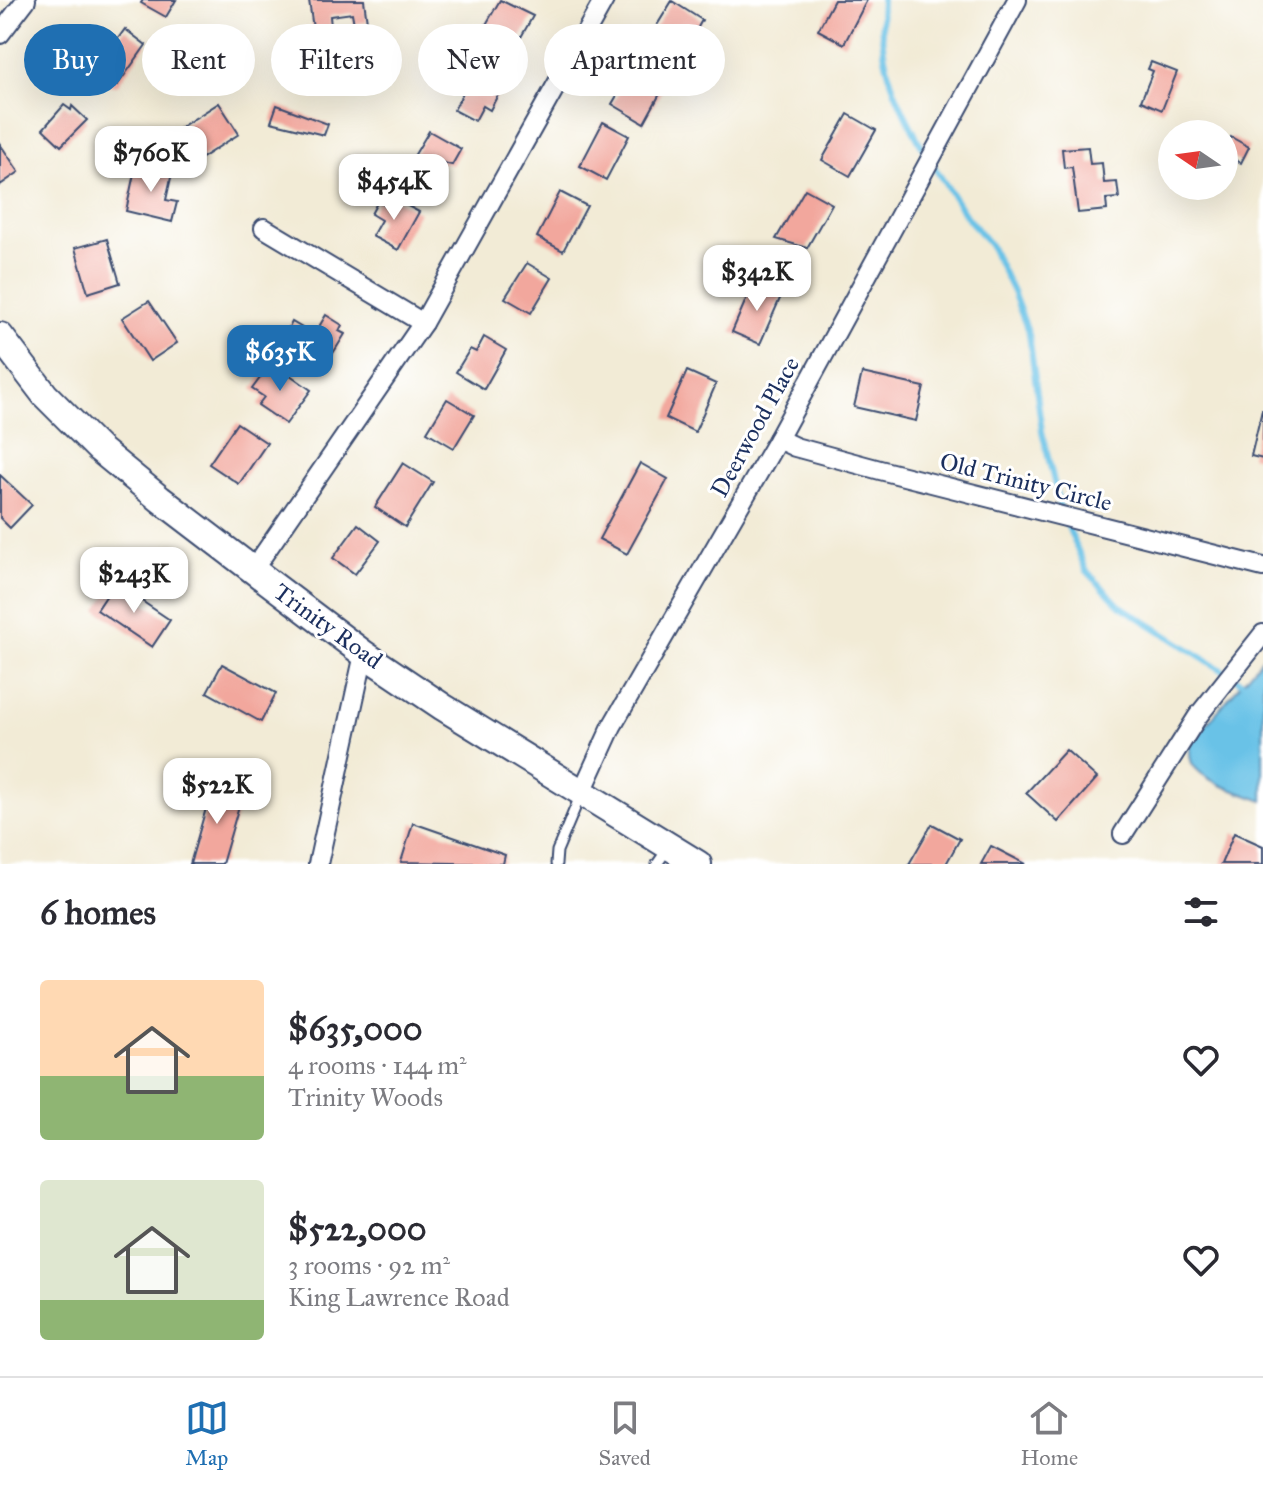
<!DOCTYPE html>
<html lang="en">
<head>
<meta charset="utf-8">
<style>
  :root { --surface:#fff; --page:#f2f2f3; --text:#2b2b33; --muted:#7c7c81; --line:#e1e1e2; --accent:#1f6fb2 }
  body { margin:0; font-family:"IM FELL Great Primer",serif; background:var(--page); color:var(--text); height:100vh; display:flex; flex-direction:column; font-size:30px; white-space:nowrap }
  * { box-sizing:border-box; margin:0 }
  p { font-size:26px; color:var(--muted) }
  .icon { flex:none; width:44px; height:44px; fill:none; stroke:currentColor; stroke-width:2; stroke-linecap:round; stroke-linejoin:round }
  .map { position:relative; height:864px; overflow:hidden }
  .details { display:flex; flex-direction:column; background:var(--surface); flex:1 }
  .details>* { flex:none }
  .guide { position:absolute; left:24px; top:24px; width:800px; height:72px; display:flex; gap:16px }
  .needle { width:52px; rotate:283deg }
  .fabs { position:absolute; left:1158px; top:120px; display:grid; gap:16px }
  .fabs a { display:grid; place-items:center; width:80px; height:80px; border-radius:50%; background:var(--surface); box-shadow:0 8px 32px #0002; font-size:40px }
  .price { position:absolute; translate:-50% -68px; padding:0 18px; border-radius:16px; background:#fff; color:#222; font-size:26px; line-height:52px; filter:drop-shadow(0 2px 4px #0008) }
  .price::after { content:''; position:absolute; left:50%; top:48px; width:24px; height:18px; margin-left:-12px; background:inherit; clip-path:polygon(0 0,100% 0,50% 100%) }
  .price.on { background:var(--accent); color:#fff }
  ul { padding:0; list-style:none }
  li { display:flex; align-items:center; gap:24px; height:200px; padding:0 40px }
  li span { display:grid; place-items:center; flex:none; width:224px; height:160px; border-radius:8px; color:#555 }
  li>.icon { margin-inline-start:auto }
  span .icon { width:96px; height:96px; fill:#fffc; stroke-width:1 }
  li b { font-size:34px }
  h2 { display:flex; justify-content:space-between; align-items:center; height:96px; padding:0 40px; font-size:34px }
  .pill { padding:0 28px; border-radius:36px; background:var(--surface); box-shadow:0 8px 32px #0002; font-size:28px; line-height:72px }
  .pill.on { background:var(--accent); color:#fff }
  .tab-bar { display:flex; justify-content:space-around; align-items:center; height:112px; border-top:2px solid var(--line); background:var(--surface); font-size:22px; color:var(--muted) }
  .tab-bar a { display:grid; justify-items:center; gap:4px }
  .tab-bar .on { color:var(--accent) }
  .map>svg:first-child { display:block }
</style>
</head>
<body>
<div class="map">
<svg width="1263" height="864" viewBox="0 0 1263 864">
  <rect width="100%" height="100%" fill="#fff"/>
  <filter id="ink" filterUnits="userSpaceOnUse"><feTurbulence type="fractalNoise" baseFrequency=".0125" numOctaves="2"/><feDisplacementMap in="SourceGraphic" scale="16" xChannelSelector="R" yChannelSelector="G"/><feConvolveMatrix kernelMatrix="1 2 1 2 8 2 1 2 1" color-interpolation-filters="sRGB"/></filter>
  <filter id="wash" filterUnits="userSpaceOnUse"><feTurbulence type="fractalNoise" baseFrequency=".006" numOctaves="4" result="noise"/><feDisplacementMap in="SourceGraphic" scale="32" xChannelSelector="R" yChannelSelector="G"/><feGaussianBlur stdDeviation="1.8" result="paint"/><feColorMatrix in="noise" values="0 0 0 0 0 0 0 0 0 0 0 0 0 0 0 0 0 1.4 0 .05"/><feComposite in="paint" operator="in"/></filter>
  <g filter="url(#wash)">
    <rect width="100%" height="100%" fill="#f2ebd6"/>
    <path fill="#69c2e7" stroke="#4278a2" stroke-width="2" d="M1263,657V801C1244,794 1202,782 1192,763C1189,757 1190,751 1190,744Z"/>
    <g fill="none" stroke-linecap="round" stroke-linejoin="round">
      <g stroke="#69c2e7" stroke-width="6">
        <path d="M882,0C877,63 897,102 927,156"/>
        <path d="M933,165L966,216L990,245L1013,292L1029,334L1042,431L1061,512"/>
        <path d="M1066,522L1086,570L1119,605L1241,682"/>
      </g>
    </g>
    <g id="blocks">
      <g fill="#f2a79d">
        <path d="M143,0H176L166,17L141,3Z"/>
        <path d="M309,0H364L367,22L354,24L352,13L330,16L331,27L313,29Z"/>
        <path d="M500,0L533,16L508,60L476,42Z"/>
        <path d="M834,0H867L844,44L818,30Z"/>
        <path d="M672,1L702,20L683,54L651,35Z"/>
        <path d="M125,29L146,45L117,86L109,85L90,71L108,40L114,44Z"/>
        <path d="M660,47L676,56L673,62L656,53Z"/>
        <path d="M173,51L182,55L178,65L169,61Z"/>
        <path d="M1151,62L1177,72L1162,110L1141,101L1153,71L1148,69Z"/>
        <path d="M643,67L667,81L644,123L612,104L622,87L629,91Z"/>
        <path d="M472,75L501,89L490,110L483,106L475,121L454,110Z"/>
        <path d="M219,103L239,134L198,160L178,129Z"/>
        <path d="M64,105L71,110L72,106L87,120L61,146L43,129Z"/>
        <path d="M277,105L328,124L324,135L271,122Z"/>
        <path d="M848,114L876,130L850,176L822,160Z"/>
        <path d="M603,122L629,136L606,180L580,166Z"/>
        <path d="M429,131L461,149L452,165L414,156Z"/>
        <path d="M1231,137L1249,147L1241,163L1224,154Z"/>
        <path d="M0,144L19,172L0,185Z"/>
        <path d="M1088,147L1090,164L1102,163L1104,183L1117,182L1119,198L1106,199L1107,210L1078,213L1072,167L1064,168L1062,149Z"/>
        <path d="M136,164L172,173L166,200L177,202L172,222L126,211Z"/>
        <path d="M805,189L832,204L807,248L776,239Z"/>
        <path d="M560,192L587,206L563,251L537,237Z"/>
        <path d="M393,198L419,212L398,250L372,236L381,220L371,214L378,201L388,207Z"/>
        <path d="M107,239L120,283L88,293L75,248Z"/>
        <path d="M527,263L552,278L531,313L505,298Z"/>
        <path d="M754,281L782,294L760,344L732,332Z"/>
        <path d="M149,301L177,343L150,361L122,318Z"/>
        <path d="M326,315L342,325L339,331L345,334L327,363L284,337L292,322L314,335Z"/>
        <path d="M484,337L506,350L484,389L456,372L470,349L476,352Z"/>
        <path d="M272,362L311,390L286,424L258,405L264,397L252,389Z"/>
        <path d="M687,371L716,384L695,432L666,418Z"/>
        <path d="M862,373L924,387L916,421L854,407Z"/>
        <path d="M447,399L474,415L454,448L427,432Z"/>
        <path d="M1262,410H1263V459L1251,456Z"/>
        <path d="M237,423L267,443L239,484L209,464Z"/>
        <path d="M403,463L433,482L405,527L375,507Z"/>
        <path d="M640,463L668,479L627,554L599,539Z"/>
        <path d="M0,475L32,505L10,528L0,518Z"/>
        <path d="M358,524L380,541L355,574L333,558Z"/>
        <path d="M115,583L170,620L152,647L97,610Z"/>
        <path d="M222,664L276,693L261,722L207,692Z"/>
        <path d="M1066,750L1097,778L1058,822L1026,793Z"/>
        <path d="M213,784L243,792L222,864H190Z"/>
        <path d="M413,823L505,855L503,864L401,862Z"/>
        <path d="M932,824L960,839L946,864H909Z"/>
        <path d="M1234,833L1263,846V864H1221Z"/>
        <path d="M991,846L1026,864H981Z"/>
      </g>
    </g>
  </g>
  <g filter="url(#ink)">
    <use href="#blocks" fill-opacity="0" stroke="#3b4b70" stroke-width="2"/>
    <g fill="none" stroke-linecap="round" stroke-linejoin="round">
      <g stroke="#3b4b70" stroke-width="13">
        <g id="service">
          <path d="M556,864L557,851L581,794"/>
          <path d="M657,864L669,847"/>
        </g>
      </g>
      <g stroke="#3b4b70" stroke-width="22">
        <g id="minor">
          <path d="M0,34L26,0"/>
          <path d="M264,228L423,323"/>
          <path d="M778,439L795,447L880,470L1263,567"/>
          <path d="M253,570L423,323L604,0"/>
          <path d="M581,794L612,726L778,439L1017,0"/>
          <path d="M1123,834L1198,716L1263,634"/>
          <path d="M318,864L364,654"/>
        </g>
      </g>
      <g stroke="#3b4b70" stroke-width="30">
        <path id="secondary" d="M0,336L45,395L99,449L160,499L253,570L364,654L443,707L698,864"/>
      </g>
      <use href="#service" stroke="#fff" stroke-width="9"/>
      <use href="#minor" stroke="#fff" stroke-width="18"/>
      <use href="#secondary" stroke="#fff" stroke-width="26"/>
    </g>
  </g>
  <g text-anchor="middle" stroke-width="6" stroke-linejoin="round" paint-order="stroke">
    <g font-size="24" fill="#1b2f5e" stroke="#fff">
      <text transform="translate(755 427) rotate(-61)" y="8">Deerwood Place</text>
      <text transform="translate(1026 482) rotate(14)" y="8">Old Trinity Circle</text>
      <text transform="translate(328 626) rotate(36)" y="8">Trinity Road</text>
    </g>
  </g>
</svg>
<div class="fabs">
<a><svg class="needle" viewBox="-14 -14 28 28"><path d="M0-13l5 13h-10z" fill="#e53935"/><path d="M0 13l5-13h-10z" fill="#7c7c81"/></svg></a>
</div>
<b class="price" style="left:151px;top:194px">$760K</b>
<b class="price" style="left:394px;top:222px">$454K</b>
<b class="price" style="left:757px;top:313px">$342K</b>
<b class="price on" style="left:280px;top:393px">$635K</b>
<b class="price" style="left:134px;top:615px">$243K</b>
<b class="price" style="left:217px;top:826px">$522K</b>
<div class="guide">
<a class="pill on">Buy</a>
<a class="pill">Rent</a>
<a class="pill">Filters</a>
<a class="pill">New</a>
<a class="pill">Apartment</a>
</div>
</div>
<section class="details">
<h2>6 homes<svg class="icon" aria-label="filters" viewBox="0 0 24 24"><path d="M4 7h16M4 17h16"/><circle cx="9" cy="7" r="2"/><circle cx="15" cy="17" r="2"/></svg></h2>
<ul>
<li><span style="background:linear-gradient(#ffd9b3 60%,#8fb573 0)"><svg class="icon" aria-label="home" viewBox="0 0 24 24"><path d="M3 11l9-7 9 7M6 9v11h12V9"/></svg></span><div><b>$635,000</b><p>4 rooms · 144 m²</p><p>Trinity Woods</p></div><svg class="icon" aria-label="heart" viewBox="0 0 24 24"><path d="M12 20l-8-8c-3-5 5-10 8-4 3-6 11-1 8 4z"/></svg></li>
<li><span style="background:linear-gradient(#dfe7d0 75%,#8fb573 0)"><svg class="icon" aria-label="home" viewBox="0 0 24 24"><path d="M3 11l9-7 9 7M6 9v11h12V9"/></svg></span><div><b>$522,000</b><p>3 rooms · 92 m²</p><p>King Lawrence Road</p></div><svg class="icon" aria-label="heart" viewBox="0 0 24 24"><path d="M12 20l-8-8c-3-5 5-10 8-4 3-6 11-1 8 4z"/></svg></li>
</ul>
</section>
<nav class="tab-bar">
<a class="on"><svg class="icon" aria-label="map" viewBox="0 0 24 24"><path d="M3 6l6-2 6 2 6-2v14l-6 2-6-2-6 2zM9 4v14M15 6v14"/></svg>Map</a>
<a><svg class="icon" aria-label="saved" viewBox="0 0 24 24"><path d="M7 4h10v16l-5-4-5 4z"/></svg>Saved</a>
<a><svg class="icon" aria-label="home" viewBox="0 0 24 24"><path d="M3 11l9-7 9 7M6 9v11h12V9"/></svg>Home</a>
</nav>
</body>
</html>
